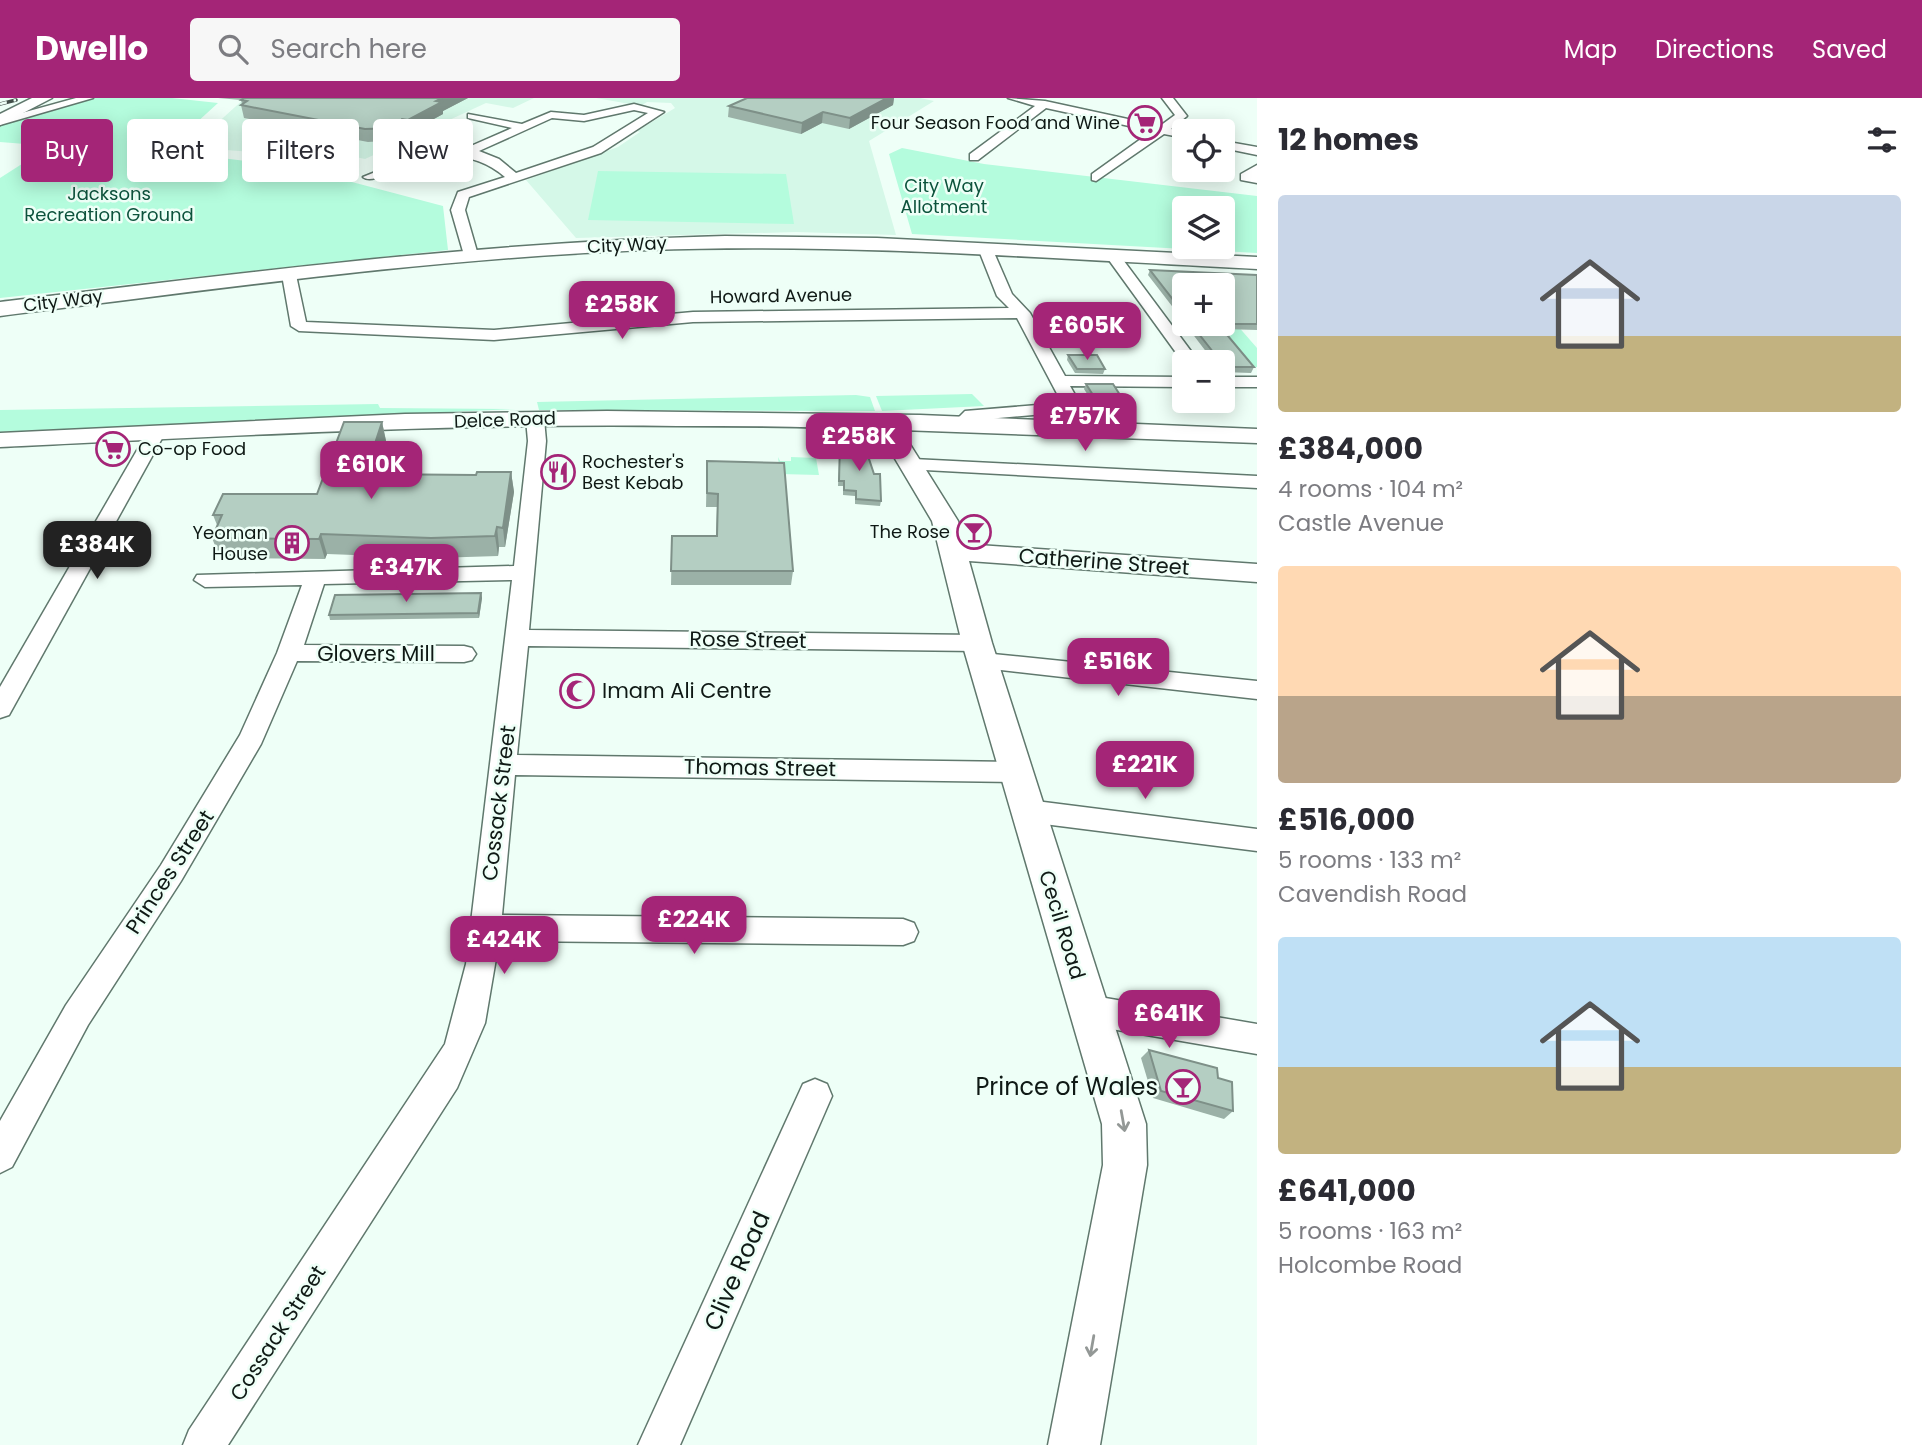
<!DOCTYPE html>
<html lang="en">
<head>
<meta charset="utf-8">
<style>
  :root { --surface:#fff; --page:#f7f7f7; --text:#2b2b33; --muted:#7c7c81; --accent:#a42577 }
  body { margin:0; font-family:Poppins,sans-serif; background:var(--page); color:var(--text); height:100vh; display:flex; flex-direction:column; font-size:26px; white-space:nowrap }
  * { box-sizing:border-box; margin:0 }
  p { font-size:23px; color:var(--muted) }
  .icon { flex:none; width:38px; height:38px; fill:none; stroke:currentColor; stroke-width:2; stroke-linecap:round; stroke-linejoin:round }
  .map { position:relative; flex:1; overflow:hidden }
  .side { display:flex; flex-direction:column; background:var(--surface); width:665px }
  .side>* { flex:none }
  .hud { position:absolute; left:21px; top:21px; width:665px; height:63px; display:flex; gap:14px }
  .buttons { position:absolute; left:1172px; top:21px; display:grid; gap:14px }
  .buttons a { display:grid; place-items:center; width:63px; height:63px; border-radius:7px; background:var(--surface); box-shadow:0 4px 18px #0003; font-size:35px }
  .price { position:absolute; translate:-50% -60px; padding:0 16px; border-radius:14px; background:var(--accent); color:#fff; font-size:23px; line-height:46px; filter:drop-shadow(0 2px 4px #0008) }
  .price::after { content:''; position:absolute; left:50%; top:42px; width:21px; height:16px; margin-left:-10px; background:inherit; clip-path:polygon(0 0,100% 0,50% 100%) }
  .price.selected { background:#222; color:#fff }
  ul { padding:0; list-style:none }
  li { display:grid; align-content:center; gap:14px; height:371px; padding:0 21px }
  li span { display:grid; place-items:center; height:217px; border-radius:7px; color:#555 }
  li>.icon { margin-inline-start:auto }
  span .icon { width:126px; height:126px; fill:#fffc; stroke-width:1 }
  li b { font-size:30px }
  h2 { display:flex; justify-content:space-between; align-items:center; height:84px; padding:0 21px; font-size:30px }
  .pill { padding:0 24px; border-radius:7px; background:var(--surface); box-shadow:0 4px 18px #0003; font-size:24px; line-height:63px }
  .pill.selected { background:var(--accent); color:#fff }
  header { display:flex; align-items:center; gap:42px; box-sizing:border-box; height:98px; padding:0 35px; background:var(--accent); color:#fff }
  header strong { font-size:33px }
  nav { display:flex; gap:38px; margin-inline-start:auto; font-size:24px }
  .search { width:490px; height:63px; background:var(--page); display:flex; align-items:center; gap:18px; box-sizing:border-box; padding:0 24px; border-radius:7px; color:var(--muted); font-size:26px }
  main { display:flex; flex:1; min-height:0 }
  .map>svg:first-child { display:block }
</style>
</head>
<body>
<header>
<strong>Dwello</strong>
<div class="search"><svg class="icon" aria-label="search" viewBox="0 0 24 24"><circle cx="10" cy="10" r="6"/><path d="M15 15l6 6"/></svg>Search here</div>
<nav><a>Map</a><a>Directions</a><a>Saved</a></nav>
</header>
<main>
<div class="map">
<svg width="1257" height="1347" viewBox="0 0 1257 1347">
  <rect width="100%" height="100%" fill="#eefff7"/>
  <g fill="#d5f8e8">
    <path d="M245,0H534L513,10L486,5L365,61L281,43L253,54L198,50L193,47Z"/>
    <path d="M596,0H920L934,3L869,43L896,137L796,134L576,140L526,82L618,49L640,34L637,33L675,10L671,5L647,4L641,8Z"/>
  </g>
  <g fill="#b4fcdd" fill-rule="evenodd">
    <path d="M92,0H172L218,5L172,47L173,54L295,69L443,108L448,152L0,200V80L50,48L0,44V28Z"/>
    <path d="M902,50L984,66L1257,98V155L912,136L889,56ZM1185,110H1223V149H1185Z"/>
    <path d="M598,73L786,76L794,126L588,122Z"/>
    <path d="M1223,211L1257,250V269H1247L1241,262L1210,260H1235L1216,235L1223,226Z"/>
    <path d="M972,296L984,308L882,313L876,298Z"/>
    <path d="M856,297L870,299L875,313L539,312L537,304Z"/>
    <path d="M378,306L380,310L516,311L0,334V312Z"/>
    <path d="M778,359L780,363H791V359L816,360L819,377L780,376Z"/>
  </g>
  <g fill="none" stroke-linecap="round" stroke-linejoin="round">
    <g stroke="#60786d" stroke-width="3">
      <g id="minor">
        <path d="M76,0H93L0,27V21Z"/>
        <path d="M1008,0L1045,3L1160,28L1175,17L1162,0H1173L1187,18L1171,31L1185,33V40L1164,36L1096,83L1092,82V76L1152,33L1046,10L978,62H970V56L1035,8Z"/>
        <path d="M634,6L664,14L601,55L469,99L465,112L478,157L476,160L464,157L451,112L458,94L505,79C445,27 380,93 363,79L425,54L464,51L512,30L468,20V16L522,26L551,14L584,17ZM634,12L648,15L593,49L516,75L499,61L479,53L552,20L584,23Z"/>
        <path d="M1223,43L1257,49V57L1223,50Z"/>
        <path d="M1257,67V85L1241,82V76Z"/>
        <path d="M985,146L992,150L1012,196L1030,215L1065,278L1185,279V289L1070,288L1082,309L1079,313L976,322L974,330L968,331L959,326L958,320L965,313L1062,305L1017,220L693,224L494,242L299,233L291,228L282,177L289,173L296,177L306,224L494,232L693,214L1009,210L997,198L978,150Z"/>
        <path d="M1113,154L1118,155L1199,264H1185V267L1106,158Z"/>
        <rect x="1223" y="279" width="34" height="10"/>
        <path d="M535,316L544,321L546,343L529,532L977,537L985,539L989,545L985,551L977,553L528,548L517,657L1016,664L1025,667L1029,674L1025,681L1016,684L515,677L502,817L903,821L914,825L918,834L914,843L903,847L499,843L485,925L457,990L228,1347H183L189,1332L445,946L466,866L512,482L324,486L304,547L464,548L472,550L476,556L472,562L464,564L297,563L261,646L181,783L88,927L12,1069L0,1075V1023L66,907L161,767L240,637L277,555L302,487L205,489L194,482L197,477L514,468L528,343L526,321Z"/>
        <path d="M156,329L165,335L9,617L0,620V589L147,335Z"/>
        <path d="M913,361L1257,378V390L906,371L903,367Z"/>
        <path d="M983,555L1257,583V601L975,569L971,563L975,557Z"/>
        <path d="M1028,702L1257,731V753L1028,724L1018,721L1014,713L1018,705Z"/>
        <path d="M1088,897L1257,926V956L1088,927L1077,922L1072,912L1077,902Z"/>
        <path d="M815,981L827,986L832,998L680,1347H638L803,986Z"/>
      </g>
    </g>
    <g stroke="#60786d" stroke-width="3">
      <path id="tertiary" d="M607,313L920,317L1257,331V345L901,332L958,423L964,446L1257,466V484L969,463L992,545L1146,1026L1147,1067L1100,1347H1048L1103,1067L1102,1026L962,545L932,423L878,332C811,328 744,328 677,328C451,325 226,338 0,349V335L405,316Z"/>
    </g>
    <g stroke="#60786d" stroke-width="3">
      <g id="primary">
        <path d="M32,0H52L0,27V16Z"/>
        <path d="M725,138L877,140L1257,159V171C1055,161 852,145 649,152C432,160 216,191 0,218V204C241,175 482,144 725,138Z"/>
      </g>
    </g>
    <use href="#minor" fill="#fff" fill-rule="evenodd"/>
    <use href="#tertiary" fill="#fff" fill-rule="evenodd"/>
    <use href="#primary" fill="#fff" fill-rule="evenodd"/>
    <g stroke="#424e49" stroke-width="3.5">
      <path id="rail" d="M0,6L16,2"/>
    </g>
    <use href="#rail" stroke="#eefff7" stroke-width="2.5" stroke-dasharray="7" stroke-linecap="butt"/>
  </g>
  <g fill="#9bb1a7">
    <path d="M218,0H468L443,13V16L410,34L404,33L397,42L368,44L244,20L241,7L242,6L241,2Z"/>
    <path d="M747,0H894L893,7L849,31L822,25L801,36L728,19L729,8Z"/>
    <path d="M1150,172L1257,177V232L1223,231L1254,269L1251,275L1223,274V264H1214L1185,226H1223L1185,187V225L1148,177Z"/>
    <path d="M1068,257L1105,271L1103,276L1075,275L1067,262Z"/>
    <path d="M1086,286L1120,297L1118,302H1091L1084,291Z"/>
    <path d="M382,324L386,343L376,377H476L511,374L514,394L505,449H499L498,458L435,460L327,456L325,461L220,460L212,440L217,427L213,417L317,396Z"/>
    <path d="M840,345L881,403L880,408L855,406V398L843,397V388H838Z"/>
    <path d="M707,363L793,473L791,487H671L672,438H716L717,409H706Z"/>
    <path d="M481,495L482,500L479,520L330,522L329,517Z"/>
    <path d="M1149,952L1218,980L1233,1013L1224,1021L1153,1000L1141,960Z"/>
  </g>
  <g fill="#7e9088">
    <path d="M442,0H468L443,13V16L410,34L408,22Z"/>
    <path d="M887,0H894L893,7L849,31L850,20Z"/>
    <path d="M823,14L822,25L801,36L802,25Z"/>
    <path d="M402,21L404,33L397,42L395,30Z"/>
    <path d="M382,324L386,343L370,396L365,376Z"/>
    <path d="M511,374L514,394L505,449L503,430Z"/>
    <path d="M497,429L499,449L498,458L495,438Z"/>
    <path d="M321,436L327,456L325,461L319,441Z"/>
    <path d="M481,495L482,500L479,520L478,515Z"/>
  </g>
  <g fill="#b4cec2" stroke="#7e9088" stroke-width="2">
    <path d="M244,0H442L436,3L442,4L408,22L402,21L395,30L365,31L241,7L247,3L241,2Z"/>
    <path d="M747,0H887L850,20L823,14L802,25L729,8Z"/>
    <path d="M1150,172L1257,177V226H1223V187H1185V217Z"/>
    <path d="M1191,226H1218L1254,269H1225L1223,264H1221Z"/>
    <path d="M1068,257H1097L1105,271H1077Z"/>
    <path d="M1086,286H1113L1120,297H1093Z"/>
    <path d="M344,324H382L365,376L476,377L477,374H511L503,430L497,429L495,438L431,440L321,436L319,441L212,440L222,417H213L223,396H317Z"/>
    <path d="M840,345L858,346L863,358H868L874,376H880L881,403L856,401V393L844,392V383H839Z"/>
    <path d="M707,363L784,365L793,473H671L672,438H717L718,396L707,395Z"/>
    <path d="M481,495L478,515L329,517L335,497Z"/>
    <path d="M1149,952L1217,970L1218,980L1232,984L1233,1013L1161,993Z"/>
  </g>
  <defs><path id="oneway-shaft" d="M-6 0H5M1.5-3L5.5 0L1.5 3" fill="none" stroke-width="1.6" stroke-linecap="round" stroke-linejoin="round" transform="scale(1.75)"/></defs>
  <g stroke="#939896">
    <use href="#oneway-shaft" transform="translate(1123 1023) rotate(80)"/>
    <use href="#oneway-shaft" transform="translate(1092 1248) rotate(100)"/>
  </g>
  <defs>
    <g id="supermarket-ring" transform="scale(1.75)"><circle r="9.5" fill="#eefff7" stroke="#a42577" stroke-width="1.5"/><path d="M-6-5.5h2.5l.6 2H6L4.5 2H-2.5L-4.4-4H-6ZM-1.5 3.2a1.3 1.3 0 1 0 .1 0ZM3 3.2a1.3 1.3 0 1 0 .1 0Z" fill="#a42577"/></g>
    <g id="restaurant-ring" transform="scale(1.75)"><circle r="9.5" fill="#eefff7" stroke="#a42577" stroke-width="1.5"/><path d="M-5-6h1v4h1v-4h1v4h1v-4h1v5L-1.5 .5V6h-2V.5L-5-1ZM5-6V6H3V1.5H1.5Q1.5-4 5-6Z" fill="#a42577"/></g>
    <g id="bar-ring" transform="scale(1.75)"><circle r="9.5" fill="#eefff7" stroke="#a42577" stroke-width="1.5"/><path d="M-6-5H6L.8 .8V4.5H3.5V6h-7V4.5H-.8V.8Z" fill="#a42577"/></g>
    <g id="building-ring" transform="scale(1.75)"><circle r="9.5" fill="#eefff7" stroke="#a42577" stroke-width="1.5"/><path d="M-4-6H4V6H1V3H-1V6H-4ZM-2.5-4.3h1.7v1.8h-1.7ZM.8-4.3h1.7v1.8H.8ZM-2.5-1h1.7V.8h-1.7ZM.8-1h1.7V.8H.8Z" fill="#a42577"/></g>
    <g id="mosque-ring" transform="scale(1.75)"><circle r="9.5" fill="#eefff7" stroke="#a42577" stroke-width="1.5"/><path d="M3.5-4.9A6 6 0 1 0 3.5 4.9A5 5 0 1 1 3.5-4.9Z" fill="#a42577"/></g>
  </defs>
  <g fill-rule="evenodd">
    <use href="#supermarket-ring" x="1145" y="25"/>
    <use href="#supermarket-ring" x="113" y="351"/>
    <use href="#restaurant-ring" x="558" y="374"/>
    <use href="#bar-ring" x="974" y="434"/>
    <use href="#building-ring" x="292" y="445"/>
    <use href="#mosque-ring" x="577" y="593"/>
    <use href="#bar-ring" x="1183" y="989"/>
  </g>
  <g text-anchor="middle" stroke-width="5" stroke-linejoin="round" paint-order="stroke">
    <g font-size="18" fill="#0f1915" stroke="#eefff7" text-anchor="end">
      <text x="1120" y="31">Four Season Food and Wine</text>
      <text x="138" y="357" text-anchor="start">Co-op Food</text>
      <text x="582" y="370" text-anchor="start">Rochester's<tspan x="582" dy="21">Best Kebab</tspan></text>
      <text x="950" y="440">The Rose</text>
      <text x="268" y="441">Yeoman<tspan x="268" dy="21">House</tspan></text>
    </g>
    <g font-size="18" fill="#0c533c" stroke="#eefff7">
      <text x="944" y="94">City Way<tspan x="944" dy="21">Allotment</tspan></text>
      <text x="109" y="102">Jacksons<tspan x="109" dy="21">Recreation Ground</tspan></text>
    </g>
    <g font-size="18" fill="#0f1915" stroke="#eefff7">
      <text transform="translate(627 147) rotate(-3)" y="6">City Way</text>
      <text transform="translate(781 198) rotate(-1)" y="6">Howard Avenue</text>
      <text transform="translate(63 203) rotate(-7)" y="6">City Way</text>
      <text transform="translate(505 322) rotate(-2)" y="6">Delce Road</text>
    </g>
    <g font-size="21" fill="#0f1915" stroke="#eefff7">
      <text transform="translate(1104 464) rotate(4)" y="7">Catherine Street</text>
      <text transform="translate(748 542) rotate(1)" y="7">Rose Street</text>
      <text x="376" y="563">Glovers Mill</text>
      <text transform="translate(760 670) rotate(1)" y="7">Thomas Street</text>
      <text transform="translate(499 705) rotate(-83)" y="7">Cossack Street</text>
      <text transform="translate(170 774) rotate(-57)" y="7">Princes Street</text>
      <text transform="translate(1062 827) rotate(73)" y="7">Cecil Road</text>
      <text transform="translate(278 1235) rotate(-57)" y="7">Cossack Street</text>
    </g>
    <g font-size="21" fill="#0f1915" stroke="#eefff7" text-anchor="start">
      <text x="602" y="600">Imam Ali Centre</text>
    </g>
    <g font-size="24" fill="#0f1915" stroke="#eefff7" text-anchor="end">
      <text x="1158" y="997">Prince of Wales</text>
    </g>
    <g font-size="24" fill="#0f1915" stroke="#eefff7">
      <text transform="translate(737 1173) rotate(-66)" y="8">Clive Road</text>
    </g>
  </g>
</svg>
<div class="buttons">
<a><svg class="icon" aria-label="locate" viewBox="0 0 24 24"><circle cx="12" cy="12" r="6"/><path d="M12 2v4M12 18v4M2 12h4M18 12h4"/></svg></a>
<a><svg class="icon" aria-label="layers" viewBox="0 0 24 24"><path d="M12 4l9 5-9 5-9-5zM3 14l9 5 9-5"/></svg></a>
<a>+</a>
<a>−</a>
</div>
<b class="price" style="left:622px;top:243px">£258K</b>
<b class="price" style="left:1087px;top:264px">£605K</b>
<b class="price" style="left:1085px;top:355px">£757K</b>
<b class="price" style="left:859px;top:375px">£258K</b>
<b class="price" style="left:371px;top:403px">£610K</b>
<b class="price selected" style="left:97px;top:483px">£384K</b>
<b class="price" style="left:406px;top:506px">£347K</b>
<b class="price" style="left:1118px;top:600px">£516K</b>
<b class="price" style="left:1145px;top:703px">£221K</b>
<b class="price" style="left:694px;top:858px">£224K</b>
<b class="price" style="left:504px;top:878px">£424K</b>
<b class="price" style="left:1169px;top:952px">£641K</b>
<div class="hud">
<a class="pill selected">Buy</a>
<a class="pill">Rent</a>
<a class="pill">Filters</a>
<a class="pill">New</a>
</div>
</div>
<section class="side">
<h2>12 homes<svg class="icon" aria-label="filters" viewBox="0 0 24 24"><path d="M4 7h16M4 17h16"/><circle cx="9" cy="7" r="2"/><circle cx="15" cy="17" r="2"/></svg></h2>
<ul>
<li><span style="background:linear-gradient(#c9d6e8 65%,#c2b280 0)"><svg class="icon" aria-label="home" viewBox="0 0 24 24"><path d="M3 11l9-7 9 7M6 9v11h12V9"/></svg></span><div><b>£384,000</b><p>4 rooms · 104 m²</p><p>Castle Avenue</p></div></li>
<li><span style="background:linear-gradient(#ffd9b3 60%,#b9a48a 0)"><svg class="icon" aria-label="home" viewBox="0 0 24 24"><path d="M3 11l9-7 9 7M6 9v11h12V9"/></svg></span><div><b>£516,000</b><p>5 rooms · 133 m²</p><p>Cavendish Road</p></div></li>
<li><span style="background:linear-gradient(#bfe0f5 60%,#c2b280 0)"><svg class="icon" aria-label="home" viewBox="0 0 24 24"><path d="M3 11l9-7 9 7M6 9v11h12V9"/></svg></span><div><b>£641,000</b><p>5 rooms · 163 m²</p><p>Holcombe Road</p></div></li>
</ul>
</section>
</main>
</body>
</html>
